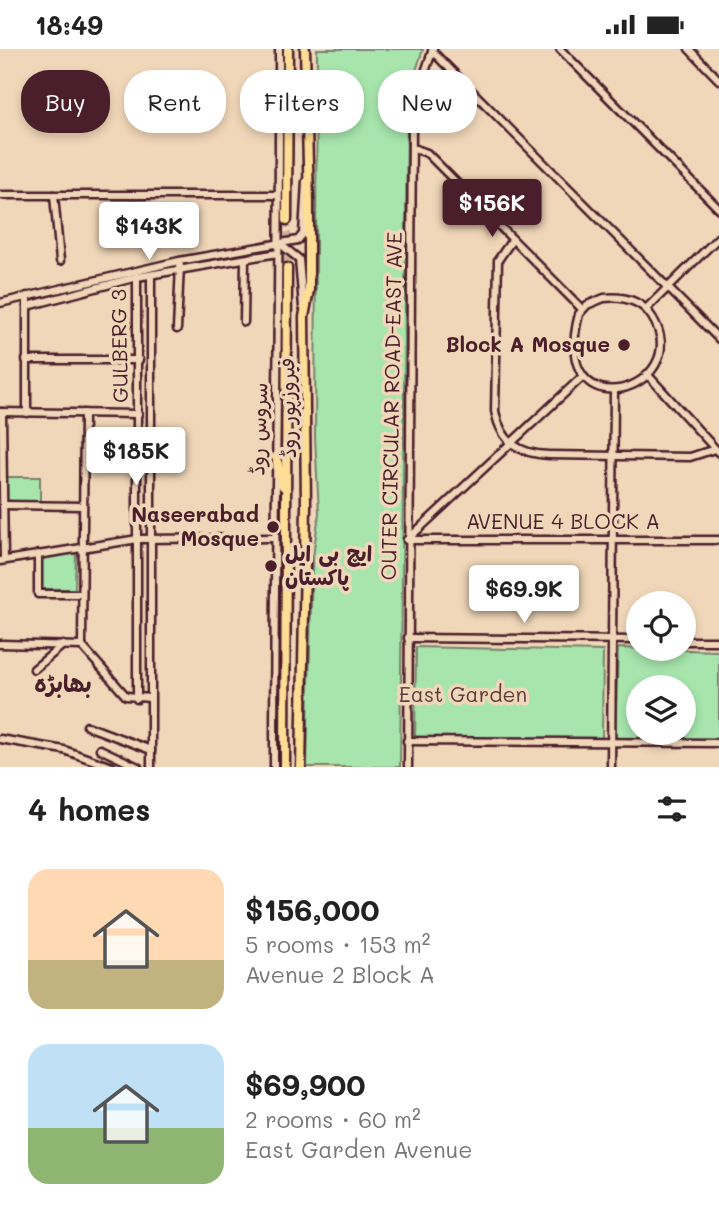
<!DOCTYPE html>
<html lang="en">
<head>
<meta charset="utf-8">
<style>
  :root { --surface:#fff; --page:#f2f2f2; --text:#222; --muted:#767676; --accent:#4a1f2b }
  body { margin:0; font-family:Mali,"Playpen Sans Arabic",sans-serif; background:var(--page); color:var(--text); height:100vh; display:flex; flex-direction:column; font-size:26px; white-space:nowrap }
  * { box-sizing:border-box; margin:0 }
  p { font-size:23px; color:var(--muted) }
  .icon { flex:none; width:38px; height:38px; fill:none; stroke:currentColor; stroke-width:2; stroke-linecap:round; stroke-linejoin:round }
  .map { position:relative; height:718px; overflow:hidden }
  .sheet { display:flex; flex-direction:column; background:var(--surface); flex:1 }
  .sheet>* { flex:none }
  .guide { position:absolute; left:21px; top:21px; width:677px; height:63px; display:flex; gap:14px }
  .fabs { position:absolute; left:626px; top:542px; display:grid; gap:14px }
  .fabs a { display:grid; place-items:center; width:70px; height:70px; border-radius:50%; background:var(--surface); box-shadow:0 4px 10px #0003; font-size:35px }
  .price { position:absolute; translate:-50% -60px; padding:0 16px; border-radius:7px; background:#fff; color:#222; font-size:23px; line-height:46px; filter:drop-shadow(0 2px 4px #0008) }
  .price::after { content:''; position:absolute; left:50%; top:42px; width:21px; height:16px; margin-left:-10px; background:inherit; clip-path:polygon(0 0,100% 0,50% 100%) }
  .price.on { background:var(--accent); color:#fff }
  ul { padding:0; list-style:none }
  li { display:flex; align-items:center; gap:21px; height:175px; padding:0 28px }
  li span { display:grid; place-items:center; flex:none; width:196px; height:140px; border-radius:21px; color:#555 }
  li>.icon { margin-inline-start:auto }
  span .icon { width:84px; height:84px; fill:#fffc; stroke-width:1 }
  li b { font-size:30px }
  h2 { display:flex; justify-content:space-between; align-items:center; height:84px; padding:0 28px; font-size:30px }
  .chip { padding:0 24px; border-radius:28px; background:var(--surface); box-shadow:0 4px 10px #0003; font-size:24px; line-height:63px }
  .chip.on { background:var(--accent); color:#fff }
  .status { display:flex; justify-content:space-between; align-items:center; height:49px; padding:0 35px; background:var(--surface); direction:ltr }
  .status svg { height:19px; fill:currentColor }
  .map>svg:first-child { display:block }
</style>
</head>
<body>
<div class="status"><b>18:49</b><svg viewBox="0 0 49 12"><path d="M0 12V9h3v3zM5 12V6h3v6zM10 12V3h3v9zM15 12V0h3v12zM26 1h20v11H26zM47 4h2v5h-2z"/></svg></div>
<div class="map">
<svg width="719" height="718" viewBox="0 0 719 718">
  <rect width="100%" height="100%" fill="#f1d7b9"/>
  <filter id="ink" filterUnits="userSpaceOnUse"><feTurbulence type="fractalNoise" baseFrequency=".0143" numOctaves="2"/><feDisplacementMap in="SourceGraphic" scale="14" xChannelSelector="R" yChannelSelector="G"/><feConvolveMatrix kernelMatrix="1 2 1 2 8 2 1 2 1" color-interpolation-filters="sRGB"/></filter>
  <g filter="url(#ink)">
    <g fill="#a7e5ad" stroke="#78826c" stroke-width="2" fill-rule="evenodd">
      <path d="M317,0H423L412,34L407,71L400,718H307L312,515L319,464L315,388Z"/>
      <path d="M6,428H40V453L6,452Z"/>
      <path d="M76,502L75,540H40V508Z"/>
      <path d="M416,598L603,602L602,690L415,693Z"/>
      <path d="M618,599L719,602V690L615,691ZM639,639H684V684H639Z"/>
    </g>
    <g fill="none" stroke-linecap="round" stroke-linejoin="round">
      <path stroke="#d0b29d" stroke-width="8" stroke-dasharray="8 4" stroke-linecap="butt" d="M287,171V219"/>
      <g stroke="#4a1f2b" stroke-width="11">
        <g id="minor">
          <path d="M560,0L719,160"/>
          <path d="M689,0L719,31"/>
          <path d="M432,2L719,290"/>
          <path d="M413,99L427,104L582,260"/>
          <path d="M0,146H277"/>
          <path d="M54,146L60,212"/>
          <path d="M512,191L498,211L495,362C501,393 519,405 549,406L690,408L715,400"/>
          <path d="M280,195L299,210L303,258"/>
          <path d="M137,228V650"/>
          <path d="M604,249C623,247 641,251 652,268C698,341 547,387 579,265L587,256Z"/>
          <path d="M0,254L179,212L298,191L303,185L306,132"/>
          <path d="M28,257L137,228L278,204"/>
          <path d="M646,260L719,188"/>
          <path d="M244,273L245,210"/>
          <path d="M177,280L180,217"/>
          <path d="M26,311H139"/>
          <path d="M647,325L719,404"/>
          <path d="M0,363L138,365"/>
          <path d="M2,363L4,511"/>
          <path d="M27,364V247"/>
          <path d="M84,364L82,597L126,647L150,649"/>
          <path d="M3,456L83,457"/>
          <path d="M407,491H719"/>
          <path d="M407,491L582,328"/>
          <path d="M38,505V545H82"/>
          <path d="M0,512L138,490L274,489"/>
          <path d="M408,589L639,591"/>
          <path d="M684,592H719"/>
          <path d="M0,595L82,597"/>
          <path d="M34,620L63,596"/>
          <path d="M87,677L151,701"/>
          <path d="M0,690L64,701L112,718"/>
          <path d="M407,692L719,694"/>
          <path d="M100,700L138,718"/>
          <path d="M151,718V226"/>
          <path d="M274,718C274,479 280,239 279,0"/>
          <path d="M408,718L412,74L415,52L433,0"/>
          <path d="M611,718L614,342"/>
        </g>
      </g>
      <g stroke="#4a1f2b" stroke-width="13">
        <g id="major">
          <path d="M287,171L288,0"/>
          <path d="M276,408L283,437"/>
          <path d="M285,718L287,219"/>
          <path d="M301,718L306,457L304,268L309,241V153L305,0"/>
        </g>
      </g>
      <use href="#minor" stroke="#f1d7b9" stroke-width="6"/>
      <use href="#major" stroke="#fedd96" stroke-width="8"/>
    </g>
  </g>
  <g fill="#4a1f2b" stroke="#f1d7b9" stroke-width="2.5">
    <circle cx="624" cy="296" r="7"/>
    <circle cx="273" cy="478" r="7"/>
    <circle cx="271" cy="517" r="7"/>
  </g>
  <g text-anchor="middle" stroke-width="7" stroke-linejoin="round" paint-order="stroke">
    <g font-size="21" font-weight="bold" fill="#4a1f2b" stroke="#f1d7b9" text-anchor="end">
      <text x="610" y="303">Block A Mosque</text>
      <text x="259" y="473">Naseerabad<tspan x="259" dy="24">Mosque</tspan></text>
      <text x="285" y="512" text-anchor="start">ایچ بی ایل<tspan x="285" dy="24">پاکستان</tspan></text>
    </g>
    <g font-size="21" fill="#4a1f2b" stroke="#f1d7b9">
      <text transform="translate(120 297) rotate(-91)" y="7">GULBERG 3</text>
      <text transform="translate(392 357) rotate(-89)" y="7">OUTER CIRCULAR ROAD-EAST AVE</text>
      <text transform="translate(288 359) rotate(-91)" y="7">فیروزپور روڈ</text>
      <text transform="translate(259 380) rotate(-88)" y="7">سروس روڈ</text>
      <text x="563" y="480">AVENUE 4 BLOCK A</text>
    </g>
    <g font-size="21" fill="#583d3e" stroke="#f1d7b9">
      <text x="463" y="653">East Garden</text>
    </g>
    <g font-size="23" font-weight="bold" fill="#4a1f2b" stroke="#f1d7b9">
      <text x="63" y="643">بھابڑہ</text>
    </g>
  </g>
</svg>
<div class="fabs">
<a><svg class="icon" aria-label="locate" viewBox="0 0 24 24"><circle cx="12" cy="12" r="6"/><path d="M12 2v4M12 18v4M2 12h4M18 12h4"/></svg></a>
<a><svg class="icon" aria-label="layers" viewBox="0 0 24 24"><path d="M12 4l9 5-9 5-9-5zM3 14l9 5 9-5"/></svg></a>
</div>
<b class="price on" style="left:492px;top:190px">$156K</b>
<b class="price" style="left:149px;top:213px">$143K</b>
<b class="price" style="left:136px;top:438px">$185K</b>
<b class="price" style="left:524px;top:576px">$69.9K</b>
<div class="guide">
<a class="chip on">Buy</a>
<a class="chip">Rent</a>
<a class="chip">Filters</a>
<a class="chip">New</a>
</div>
</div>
<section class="sheet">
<h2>4 homes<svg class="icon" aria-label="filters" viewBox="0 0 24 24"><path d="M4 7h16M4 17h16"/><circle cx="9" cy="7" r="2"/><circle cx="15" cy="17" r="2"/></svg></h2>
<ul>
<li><span style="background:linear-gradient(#ffd9b3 65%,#c2b280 0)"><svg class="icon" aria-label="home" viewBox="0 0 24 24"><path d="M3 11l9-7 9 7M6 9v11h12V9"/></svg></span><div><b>$156,000</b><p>5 rooms · 153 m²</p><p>Avenue 2 Block A</p></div></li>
<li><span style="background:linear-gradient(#bfe0f5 60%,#8fb573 0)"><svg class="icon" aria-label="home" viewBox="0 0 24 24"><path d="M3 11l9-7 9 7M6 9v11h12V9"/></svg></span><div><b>$69,900</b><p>2 rooms · 60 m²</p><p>East Garden Avenue</p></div></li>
</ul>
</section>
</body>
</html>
